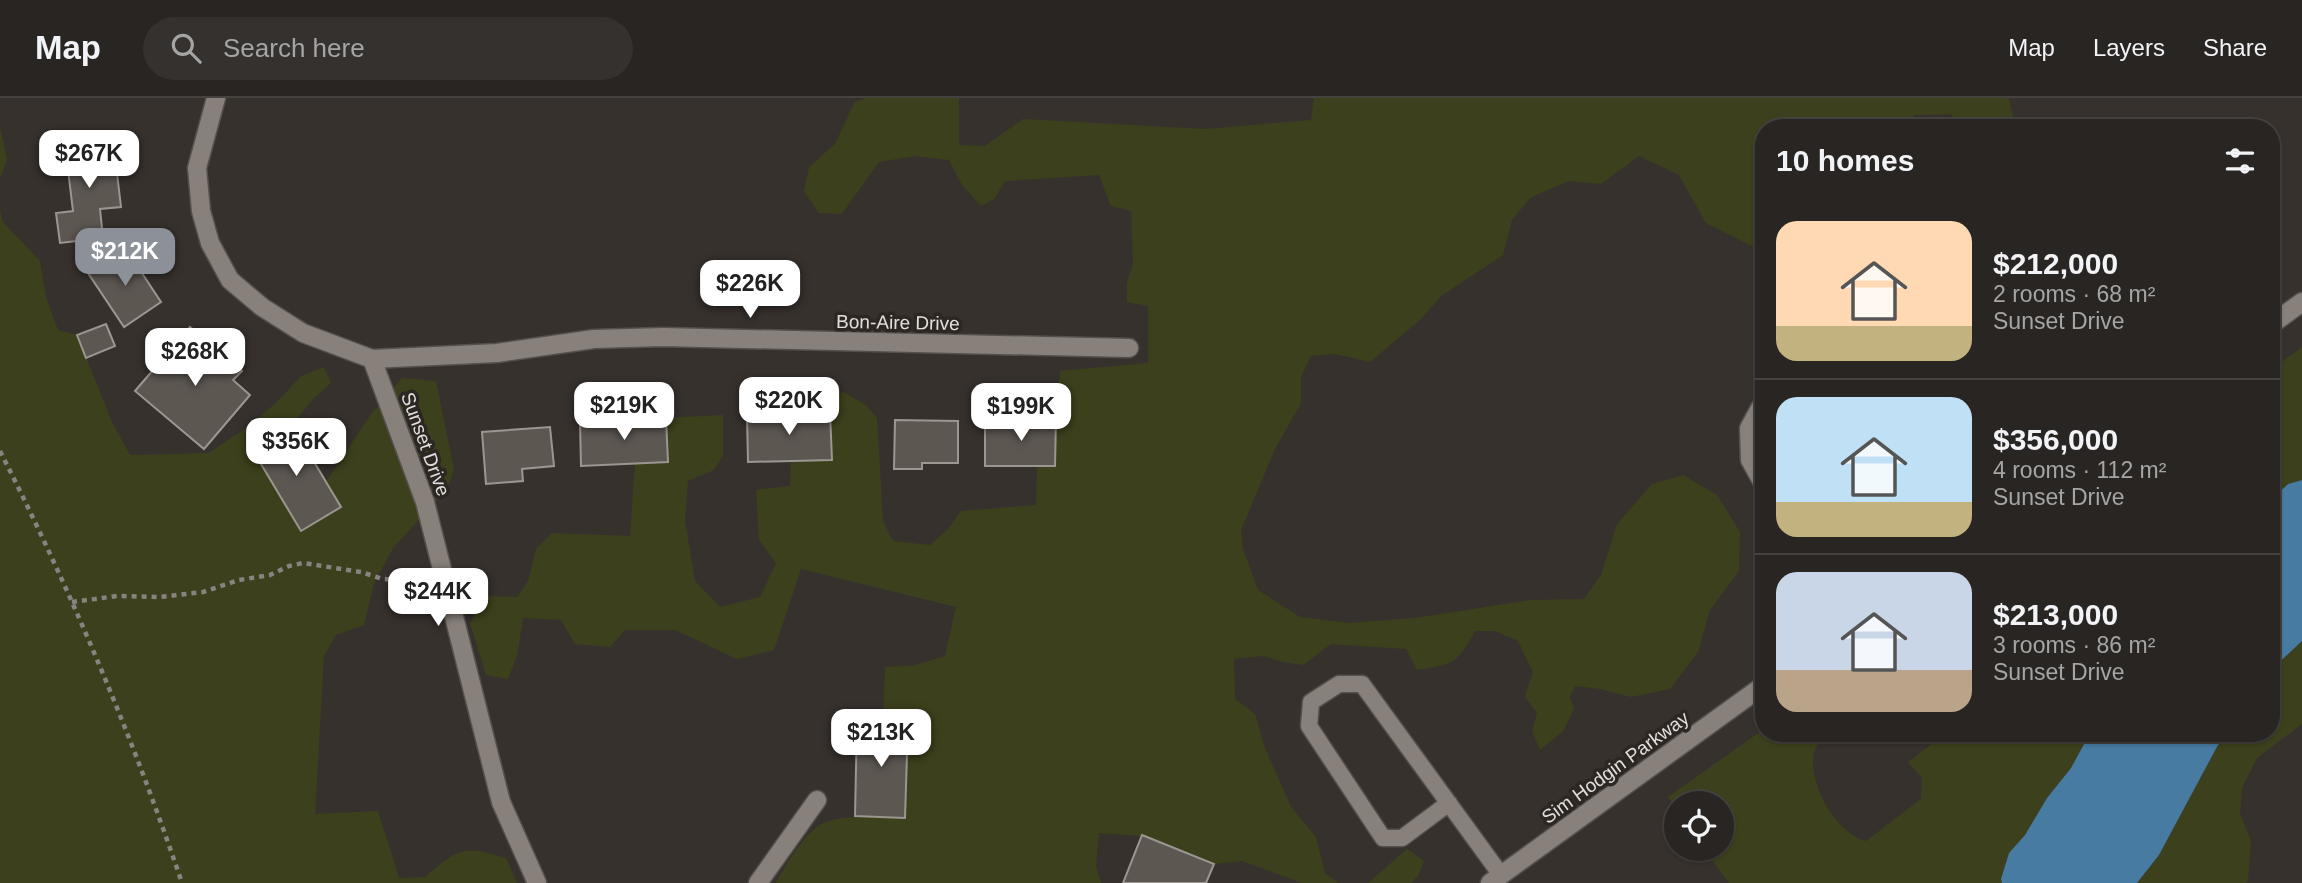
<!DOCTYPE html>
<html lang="en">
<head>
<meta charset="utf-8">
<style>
  :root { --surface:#292522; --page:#35312f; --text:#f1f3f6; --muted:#a5a5a5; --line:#454240; --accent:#8c9099 }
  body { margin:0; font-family:Helvetica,sans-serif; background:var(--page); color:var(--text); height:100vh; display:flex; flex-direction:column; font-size:26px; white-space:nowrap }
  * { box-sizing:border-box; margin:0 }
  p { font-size:23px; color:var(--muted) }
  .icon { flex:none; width:38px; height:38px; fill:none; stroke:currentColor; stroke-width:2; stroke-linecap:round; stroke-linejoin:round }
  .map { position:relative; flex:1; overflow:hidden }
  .drawer { position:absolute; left:1755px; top:21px; width:525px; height:623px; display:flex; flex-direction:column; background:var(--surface); border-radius:28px; box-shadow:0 2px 5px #0004,0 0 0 2px var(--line) }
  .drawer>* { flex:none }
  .controls { position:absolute; left:1664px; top:693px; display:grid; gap:14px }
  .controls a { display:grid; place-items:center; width:70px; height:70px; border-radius:50%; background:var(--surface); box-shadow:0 2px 5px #0004,0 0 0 2px var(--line); font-size:35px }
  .price { position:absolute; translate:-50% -60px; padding:0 16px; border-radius:14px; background:#fff; color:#222; font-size:23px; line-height:46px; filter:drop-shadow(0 2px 4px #0008) }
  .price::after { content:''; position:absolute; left:50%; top:42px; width:21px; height:16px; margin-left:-10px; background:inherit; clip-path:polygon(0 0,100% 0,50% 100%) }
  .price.current { background:var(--accent); color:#fff }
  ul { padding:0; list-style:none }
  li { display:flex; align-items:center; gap:21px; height:175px; padding:0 21px }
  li+li { border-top:2px solid var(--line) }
  li span { display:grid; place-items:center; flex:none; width:196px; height:140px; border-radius:21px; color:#555 }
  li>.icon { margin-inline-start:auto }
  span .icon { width:84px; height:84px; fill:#fffc; stroke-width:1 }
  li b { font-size:30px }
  h2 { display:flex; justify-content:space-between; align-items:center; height:84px; padding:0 21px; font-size:30px }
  header { display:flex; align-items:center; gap:42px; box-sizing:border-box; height:98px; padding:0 35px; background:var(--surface); border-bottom:2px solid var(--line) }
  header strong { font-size:33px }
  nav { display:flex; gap:38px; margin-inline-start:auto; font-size:24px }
  .search { width:490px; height:63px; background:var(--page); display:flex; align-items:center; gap:18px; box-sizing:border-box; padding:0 24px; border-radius:38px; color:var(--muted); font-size:26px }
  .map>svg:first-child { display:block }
</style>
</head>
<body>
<header>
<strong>Map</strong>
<div class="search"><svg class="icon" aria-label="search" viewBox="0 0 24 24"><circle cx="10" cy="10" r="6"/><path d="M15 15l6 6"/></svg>Search here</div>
<nav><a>Map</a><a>Layers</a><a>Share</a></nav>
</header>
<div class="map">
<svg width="2302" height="785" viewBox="0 0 2302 785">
  <rect width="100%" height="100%" fill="#37312d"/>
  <g fill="#3d401c">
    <path d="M865,0H959V47L985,48L1023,21L1205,31L1311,22L1314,0H2009L2014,24L1962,30L1951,16L1914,17L1909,30H1764V154L1706,125L1679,77L1639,58L1601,86L1568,83L1530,100L1512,122L1503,157L1441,198L1421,221L1370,264L1335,256L1311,258L1301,279V305L1275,351L1241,432L1243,451L1258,492L1300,519L1349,525L1415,520L1531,502L1584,501L1601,477L1617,426L1652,386L1683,377L1717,397L1740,434L1739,473L1710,512L1698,554L1670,591L1631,599L1600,591L1575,588L1570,599L1574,610L1564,632L1540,652L1532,633L1537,615L1525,599L1533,574L1518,543L1495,533H1475C1457,566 1453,566 1417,572L1406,551L1331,546L1303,567L1283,564L1264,558L1234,561L1235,601L1255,616L1265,650L1291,709L1316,739L1325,775L1338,785H1302L1242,763L1214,766L1142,738L1099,735L1096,768L1101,785H776C786,766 801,741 818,728C837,715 883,719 905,720L908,625L883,623L885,569L912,568L945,558L956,509L801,471L774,552L737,561L675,532H625L610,549L575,546L561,522L523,520L517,558L508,581L486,577L470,525L485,498L517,499L528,483L536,451L552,435L630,438L635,365L668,364L666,320L723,317V357L714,372L688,383L685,423L695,483L720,509L760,499L776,465L759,442L756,392L790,388L791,362H831L830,314L842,293L866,307L877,320L883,423L893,443L930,447L948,431L961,413L1036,407L1037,368L1055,367L1056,320L1060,273L1148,265V208L1127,204V185L1133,166L1131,113L1111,108L1099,77L1005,83L994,101L981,108L962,87L949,62L915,58L879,64L842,116L819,115L804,94L809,69L835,46L854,5Z"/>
    <path d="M0,28L7,62L0,80Z"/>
    <path d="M0,109L2,123L40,163L46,200L58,232L77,237L112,324L130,357L209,355L250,327L278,303L301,278L324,269L331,285L313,301L292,327L252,351L301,432L341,409L326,384L371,316L402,280L436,283L454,372L447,391L393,450L374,485L364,527L336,537L324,558L315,716L378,713L399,780L425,779C458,750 464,747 506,760L517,785H0Z"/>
    <path d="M2302,249V382L2288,386L2272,401V271Z"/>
    <path d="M2302,543V626L2257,660L2242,690L2240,716L2251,742L2248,783L2245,785H2137L2159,757L2218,647L2233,635H2272V571Z"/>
    <path d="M1764,631V635H1826C1822,641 1816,647 1814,654C1807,685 1836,736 1866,743L1921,701L1922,680L1908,664L1946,635H2090L2071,670L2047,700L2025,737L2009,755L2001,781L2002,785H1729L1704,751H1722V705H1676V711L1668,699Z"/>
    <path d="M1407,751L1424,763L1418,778L1411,785H1368Z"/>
  </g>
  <g fill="#477ba1">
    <path d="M2302,382V543L2272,571V419L2274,412L2272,409V401L2288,386Z"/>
    <path d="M2090,635H2233L2218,647L2159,757L2137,785H2002L2001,781L2009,755L2025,737L2047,700L2071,670Z"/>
  </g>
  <g fill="#5d5752" stroke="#9c9690" stroke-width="2">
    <path d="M113,41L121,109L100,111L103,140L60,145L56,115L73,113L65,47Z"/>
    <path d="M126,151L161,204L124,229L88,175Z"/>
    <path d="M106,226L115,248L86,260L77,237Z"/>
    <path d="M190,229L242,273L233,282L250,297L204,351L135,293Z"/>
    <path d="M830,314L832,362L748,364L747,317Z"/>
    <path d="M666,320L668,364L581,368L580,324Z"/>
    <path d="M1022,320H1056L1055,368H985V325H1022Z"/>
    <path d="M895,322L958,323V365H922V371H894Z"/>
    <path d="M292,327L341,409L301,433L252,351Z"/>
    <path d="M550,329L554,368L522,371L523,383L486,386L482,334Z"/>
    <path d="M857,623L908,625L905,720L855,718Z"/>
    <path d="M1142,737L1214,766L1206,785H1123Z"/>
  </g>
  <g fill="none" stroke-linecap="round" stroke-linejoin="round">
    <g stroke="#55504c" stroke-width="19">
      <g id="service">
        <path d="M1760,308L1748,330L1749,362L1764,389"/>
        <path d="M1449,705L1402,740H1383L1309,628L1311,604L1339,586H1362L1501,777"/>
      </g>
    </g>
    <g stroke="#55504c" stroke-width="21">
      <g id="minor">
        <path d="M216,0L197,70L201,113L210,145L230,182L262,209L303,235L372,261L497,255L594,241L663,239L1129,250"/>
        <path d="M372,261L425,404L501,704L537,785"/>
        <path d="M758,785L817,702"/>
      </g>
    </g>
    <g stroke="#55504c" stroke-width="21">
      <g id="tertiary">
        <path d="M2272,226L2302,204"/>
        <path d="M1490,785L1764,587"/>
      </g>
    </g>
    <g stroke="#888380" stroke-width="4.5" stroke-dasharray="5 5" stroke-linecap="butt">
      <path d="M0,353C71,493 132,637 182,785"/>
      <path d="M72,504L117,498L160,499L203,494L239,482L270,477L289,468L303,465L361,474L383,481L401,482L417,479"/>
    </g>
    <use href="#service" stroke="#88817b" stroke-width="16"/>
    <use href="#minor" stroke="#88817b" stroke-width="18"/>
    <use href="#tertiary" stroke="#88817b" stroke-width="18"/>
  </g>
  <g text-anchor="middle" stroke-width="7" stroke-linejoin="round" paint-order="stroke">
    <g font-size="19" fill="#e1dedb" stroke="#2d2723">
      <text transform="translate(898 224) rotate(1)" y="7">Bon-Aire Drive</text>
      <text transform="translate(426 346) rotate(70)" y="7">Sunset Drive</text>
      <text transform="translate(1615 669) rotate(-36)" y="7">Sim Hodgin Parkway</text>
    </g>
  </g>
</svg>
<div class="controls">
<a><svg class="icon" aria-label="locate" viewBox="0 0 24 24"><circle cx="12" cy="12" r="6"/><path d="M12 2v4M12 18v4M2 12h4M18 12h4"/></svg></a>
</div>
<b class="price" style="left:89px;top:92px">$267K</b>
<b class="price current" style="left:125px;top:190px">$212K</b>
<b class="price" style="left:750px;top:222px">$226K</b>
<b class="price" style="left:195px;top:290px">$268K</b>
<b class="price" style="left:789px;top:339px">$220K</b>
<b class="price" style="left:624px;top:344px">$219K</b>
<b class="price" style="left:1021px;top:345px">$199K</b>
<b class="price" style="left:296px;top:380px">$356K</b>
<b class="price" style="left:438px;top:530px">$244K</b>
<b class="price" style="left:881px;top:671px">$213K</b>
<section class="drawer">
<h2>10 homes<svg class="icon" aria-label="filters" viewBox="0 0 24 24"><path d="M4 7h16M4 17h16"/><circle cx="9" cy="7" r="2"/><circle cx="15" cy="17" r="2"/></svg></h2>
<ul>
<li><span style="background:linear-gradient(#ffd9b3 75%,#c2b280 0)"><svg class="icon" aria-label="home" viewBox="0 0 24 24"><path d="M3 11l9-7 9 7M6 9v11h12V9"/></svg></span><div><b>$212,000</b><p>2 rooms · 68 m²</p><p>Sunset Drive</p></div></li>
<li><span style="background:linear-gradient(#bfe0f5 75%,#c2b280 0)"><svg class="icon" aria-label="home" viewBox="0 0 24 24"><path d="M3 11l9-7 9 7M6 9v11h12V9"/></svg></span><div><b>$356,000</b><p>4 rooms · 112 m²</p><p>Sunset Drive</p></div></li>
<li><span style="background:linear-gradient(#c9d6e8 70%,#b9a48a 0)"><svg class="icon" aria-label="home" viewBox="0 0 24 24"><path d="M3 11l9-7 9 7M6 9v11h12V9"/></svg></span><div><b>$213,000</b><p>3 rooms · 86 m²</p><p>Sunset Drive</p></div></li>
</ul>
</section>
</div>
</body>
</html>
